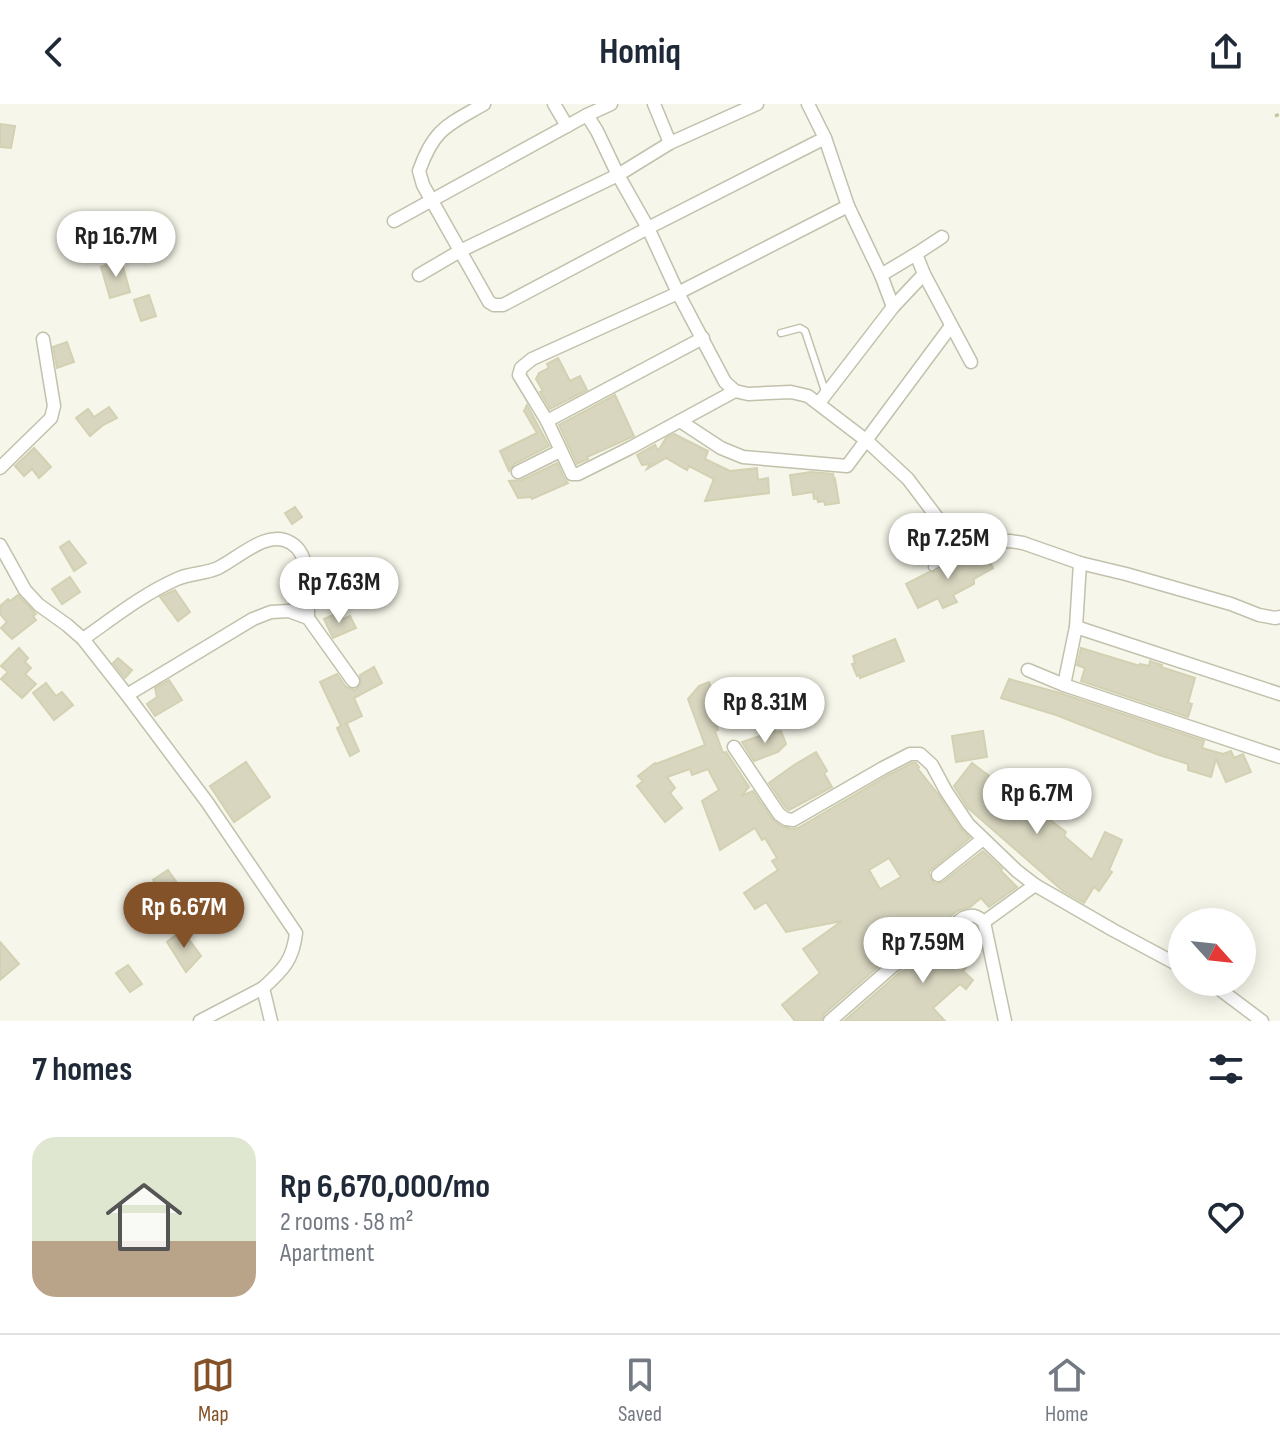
<!DOCTYPE html>
<html lang="en">
<head>
<meta charset="utf-8">
<style>
  :root { --surface:#fff; --page:#f2f2f3; --text:#1f2937; --muted:#747a83; --line:#e0e1e3; --accent:#845229 }
  body { margin:0; font-family:"Sofia Sans Condensed",sans-serif; background:var(--page); color:var(--text); height:100vh; display:flex; flex-direction:column; font-size:30px; white-space:nowrap }
  * { box-sizing:border-box; margin:0 }
  p { font-size:26px; color:var(--muted) }
  .icon { flex:none; width:44px; height:44px; fill:none; stroke:currentColor; stroke-width:2; stroke-linecap:round; stroke-linejoin:round }
  .map { position:relative; height:917px; overflow:hidden }
  .details { display:flex; flex-direction:column; background:var(--surface); flex:1 }
  .details>* { flex:none }
  .needle { width:52px; rotate:117deg }
  .tools { position:absolute; left:1168px; top:804px; display:grid; gap:16px }
  .tools a { display:grid; place-items:center; width:88px; height:88px; border-radius:50%; background:var(--surface); box-shadow:0 4px 20px #0003; font-size:40px }
  .price { position:absolute; translate:-50% -68px; padding:0 18px; border-radius:28px; background:#fff; color:#222; font-size:26px; line-height:52px; filter:drop-shadow(0 2px 4px #0008) }
  .price::after { content:''; position:absolute; left:50%; top:48px; width:24px; height:18px; margin-left:-12px; background:inherit; clip-path:polygon(0 0,100% 0,50% 100%) }
  .price.on { background:var(--accent); color:#fff }
  ul { padding:0; list-style:none }
  li { display:flex; align-items:center; gap:24px; height:200px; padding:0 32px }
  li+li { border-top:2px solid var(--line) }
  li span { display:grid; place-items:center; flex:none; width:224px; height:160px; border-radius:24px; color:#555 }
  li>.icon { margin-inline-start:auto }
  span .icon { width:96px; height:96px; fill:#fffc; stroke-width:1 }
  li b { font-size:34px }
  h2 { display:flex; justify-content:space-between; align-items:center; height:96px; padding:0 32px; font-size:34px }
  header { display:flex; justify-content:space-between; align-items:center; height:104px; padding:0 32px; background:var(--surface); font-size:36px; font-weight:700 }
  .tabs { display:flex; justify-content:space-around; align-items:center; height:112px; border-top:2px solid var(--line); background:var(--surface); font-size:22px; color:var(--muted) }
  .tabs a { display:grid; justify-items:center; gap:4px }
  .tabs .on { color:var(--accent) }
  .map>svg:first-child { display:block }
</style>
</head>
<body>
<header><svg class="icon" aria-label="back" viewBox="0 0 24 24"><path d="M15 5l-7 7 7 7"/></svg>Homiq<svg class="icon" aria-label="share" viewBox="0 0 24 24"><path d="M12 15V3M7 8l5-5 5 5M5 13v7h14v-7"/></svg></header>
<div class="map">
<svg width="1280" height="917" viewBox="0 0 1280 917">
  <rect width="100%" height="100%" fill="#f6f6ea"/>
  <g fill="#d8d6bf" stroke="#d3d1b2" stroke-width="2" fill-rule="evenodd">
    <path d="M0,20L15,22L11,44L0,43Z"/>
    <path d="M121,156L130,188L110,194L101,163Z"/>
    <path d="M149,191L156,212L141,217L134,196Z"/>
    <path d="M67,238L74,258L57,264L53,243Z"/>
    <path d="M558,254L570,277L580,272L587,286L550,305L540,288L543,287L536,275L539,269L549,264L547,260Z"/>
    <path d="M615,291L634,332L587,353L588,355L577,360L559,321Z"/>
    <path d="M527,301L549,342L514,360L509,367L500,347L537,329L524,307Z"/>
    <path d="M109,303L117,314L103,321L90,332L76,314L88,305L94,313Z"/>
    <path d="M674,330L708,347L705,355L730,367L757,364L758,376L768,374L769,389L705,397L714,375L689,362L687,366L666,354L647,365L650,360L642,361L637,351L655,341L658,347L666,334Z"/>
    <path d="M34,344L51,363L39,374L32,365L24,372L15,362Z"/>
    <path d="M557,359L564,374L568,379L532,395L531,393L518,394L509,377L522,376Z"/>
    <path d="M811,368L833,370L834,376L835,375L839,399L825,401L824,397L818,398L817,394L814,395L813,388L793,391L790,371Z"/>
    <path d="M295,403L302,413L292,420L285,409Z"/>
    <path d="M69,437L86,459L74,467L60,443Z"/>
    <path d="M986,449L993,464L974,475V480L953,491L957,498L943,504L938,494L918,504L906,480L929,468H935L951,459L952,460L972,452L973,456Z"/>
    <path d="M70,473L80,488L62,500L52,485Z"/>
    <path d="M175,486L190,508L178,517L160,493Z"/>
    <path d="M18,491L36,510L33,512L36,516L12,535L1,524L7,518L0,510V502L8,495L10,497Z"/>
    <path d="M340,508L343,515L350,512L356,524L333,534L324,515Z"/>
    <path d="M895,535L904,557L860,574V571L857,572L852,560L855,559L853,552Z"/>
    <path d="M19,544L28,554L25,558L31,564L25,570L36,580L22,594L1,575L8,568L1,562Z"/>
    <path d="M1081,544L1140,562V560L1149,562L1150,557L1162,561L1161,563L1195,574L1188,599L1192,600L1188,613L1081,577L1085,564L1077,561Z"/>
    <path d="M118,554L132,566L125,574L113,559Z"/>
    <path d="M374,563L382,579L354,594L362,612L345,620H347L359,647L350,652L337,624L341,622L320,578L337,570L346,583L355,586L361,580L360,571Z"/>
    <path d="M1009,575L1060,589L1204,637L1202,644L1223,650L1231,647L1234,654L1243,650L1251,668L1226,678L1216,655L1211,673L1188,666V660L1159,651L1056,611L1001,594Z"/>
    <path d="M169,576L182,596L155,612L147,600L157,593L155,584Z"/>
    <path d="M709,578L722,612L714,615L718,626L715,627L723,649L726,648L749,683L741,692L753,687L772,715L781,722L792,725L798,724L887,672L912,659H916L919,663L918,665L938,690L961,725L970,734L932,765L929,768L931,776L935,780L943,778L983,747L1002,765L1001,767L1017,783L989,803L981,794L970,803L957,807L915,841L888,854L824,910L821,917H795L782,901L820,869L803,845L842,817L786,828L766,798L755,805L744,789L778,766L772,757L777,754L765,734L762,736L755,724L720,746L702,697L719,686L708,665L692,671L690,665L667,673L675,684L670,689L682,704L665,718L637,682L643,677L638,672L655,659L656,660L705,641L688,595L699,582ZM889,754L901,773L880,785L869,766Z"/>
    <path d="M46,579L56,592L62,588L73,601L54,616L33,589Z"/>
    <path d="M775,627V628L781,627L786,640L778,648L754,657L742,638Z"/>
    <path d="M983,627L987,653L956,658L952,632Z"/>
    <path d="M816,648L827,667L824,669L832,683L789,706L786,704L769,679L794,661Z"/>
    <path d="M246,658L270,693L234,718L210,682Z"/>
    <path d="M972,659L1004,683L1023,699L1024,698L1043,715L1045,712L1066,728L1064,732L1092,756L1105,728L1122,736L1109,766L1112,768L1099,787L1094,783L1084,799L1063,787L968,704L954,682Z"/>
    <path d="M168,766L184,789L172,799L153,776Z"/>
    <path d="M966,823L978,835L981,846L963,867L973,876L966,885L960,880L933,904L945,917H844L899,869L925,856Z"/>
    <path d="M182,826L201,852L186,868L167,838Z"/>
    <path d="M0,838L19,860L0,876Z"/>
    <path d="M128,861L142,880L130,888L116,869Z"/>
  </g>
  <g fill="none" stroke-linecap="round" stroke-linejoin="round">
    <g stroke="#c2c1ac" stroke-width="9">
      <g id="service">
        <path d="M781,229L800,224L805,227L826,290"/>
        <path d="M932,463L971,440"/>
      </g>
    </g>
    <g stroke="#c2c1ac" stroke-width="15">
      <g id="minor">
        <path d="M484,0C448,21 434,24 419,67L423,81L489,198L494,201H503L648,124L825,34"/>
        <path d="M554,0L567,22"/>
        <path d="M654,0L670,39"/>
        <path d="M808,0L825,34L848,102L881,171L916,150L924,170L893,203L819,299"/>
        <path d="M587,11L611,0"/>
        <path d="M394,117L587,11L597,27L618,71L648,124L678,189L725,278L735,287L748,290L791,288L808,292L867,337L908,375L945,424L955,435L971,440L1010,437L1023,439L1080,459L1126,470L1231,500L1259,511L1275,514L1280,513"/>
        <path d="M916,150L942,133"/>
        <path d="M924,170L971,258"/>
        <path d="M419,171L460,147L618,71L670,39L757,0"/>
        <path d="M881,171L893,203"/>
        <path d="M735,287L630,344L578,370H572L547,317L519,271L521,264L532,255L678,189L848,102"/>
        <path d="M547,317L703,234"/>
        <path d="M680,317L721,344L743,353L847,362L951,222"/>
        <path d="M0,364L51,314L54,302L43,235"/>
        <path d="M518,368L560,347"/>
        <path d="M0,441L25,486L39,501L67,521L83,535L127,591L207,698L296,829C293,856 283,866 263,884L271,917"/>
        <path d="M1076,523L1280,590"/>
        <path d="M83,535C113,514 143,490 177,475C190,469 205,470 218,464C239,454 268,424 291,439C313,452 307,491 308,514"/>
        <path d="M1028,566L1064,581L1280,653"/>
        <path d="M1064,581L1076,523L1080,459"/>
        <path d="M127,591L253,515L271,508L289,507L308,514L353,577"/>
        <path d="M734,643L779,710L786,715L793,716L883,664L910,650H920L932,661L946,687L968,720L1017,767L1035,781L1113,826L1182,863"/>
        <path d="M938,771L983,735"/>
        <path d="M984,818L1035,781"/>
        <path d="M1210,878L1262,917"/>
        <path d="M200,917L263,884"/>
        <path d="M830,917L894,861L920,849L963,814C972,810 976,811 984,818L1005,917"/>
      </g>
    </g>
    <path stroke="#c4c39c" stroke-width="3" stroke-dasharray="4 4" stroke-linecap="butt" d="M1275,12L1280,10"/>
    <use href="#service" stroke="#fff" stroke-width="6"/>
    <use href="#minor" stroke="#fff" stroke-width="12"/>
  </g>
</svg>
<div class="tools">
<a><svg class="needle" viewBox="-14 -14 28 28"><path d="M0-13l5 13h-10z" fill="#e53935"/><path d="M0 13l5-13h-10z" fill="#747a83"/></svg></a>
</div>
<b class="price" style="left:116px;top:175px">Rp 16.7M</b>
<b class="price" style="left:948px;top:477px">Rp 7.25M</b>
<b class="price" style="left:339px;top:521px">Rp 7.63M</b>
<b class="price" style="left:765px;top:641px">Rp 8.31M</b>
<b class="price" style="left:1037px;top:732px">Rp 6.7M</b>
<b class="price on" style="left:184px;top:846px">Rp 6.67M</b>
<b class="price" style="left:923px;top:881px">Rp 7.59M</b>
</div>
<section class="details">
<h2>7 homes<svg class="icon" aria-label="filters" viewBox="0 0 24 24"><path d="M4 7h16M4 17h16"/><circle cx="9" cy="7" r="2"/><circle cx="15" cy="17" r="2"/></svg></h2>
<ul>
<li><span style="background:linear-gradient(#dfe7d0 65%,#b9a48a 0)"><svg class="icon" aria-label="home" viewBox="0 0 24 24"><path d="M3 11l9-7 9 7M6 9v11h12V9"/></svg></span><div><b>Rp 6,670,000/mo</b><p>2 rooms · 58 m²</p><p>Apartment</p></div><svg class="icon" aria-label="heart" viewBox="0 0 24 24"><path d="M12 20l-8-8c-3-5 5-10 8-4 3-6 11-1 8 4z"/></svg></li>
</ul>
</section>
<nav class="tabs">
<a class="on"><svg class="icon" aria-label="map" viewBox="0 0 24 24"><path d="M3 6l6-2 6 2 6-2v14l-6 2-6-2-6 2zM9 4v14M15 6v14"/></svg>Map</a>
<a><svg class="icon" aria-label="saved" viewBox="0 0 24 24"><path d="M7 4h10v16l-5-4-5 4z"/></svg>Saved</a>
<a><svg class="icon" aria-label="home" viewBox="0 0 24 24"><path d="M3 11l9-7 9 7M6 9v11h12V9"/></svg>Home</a>
</nav>
</body>
</html>
